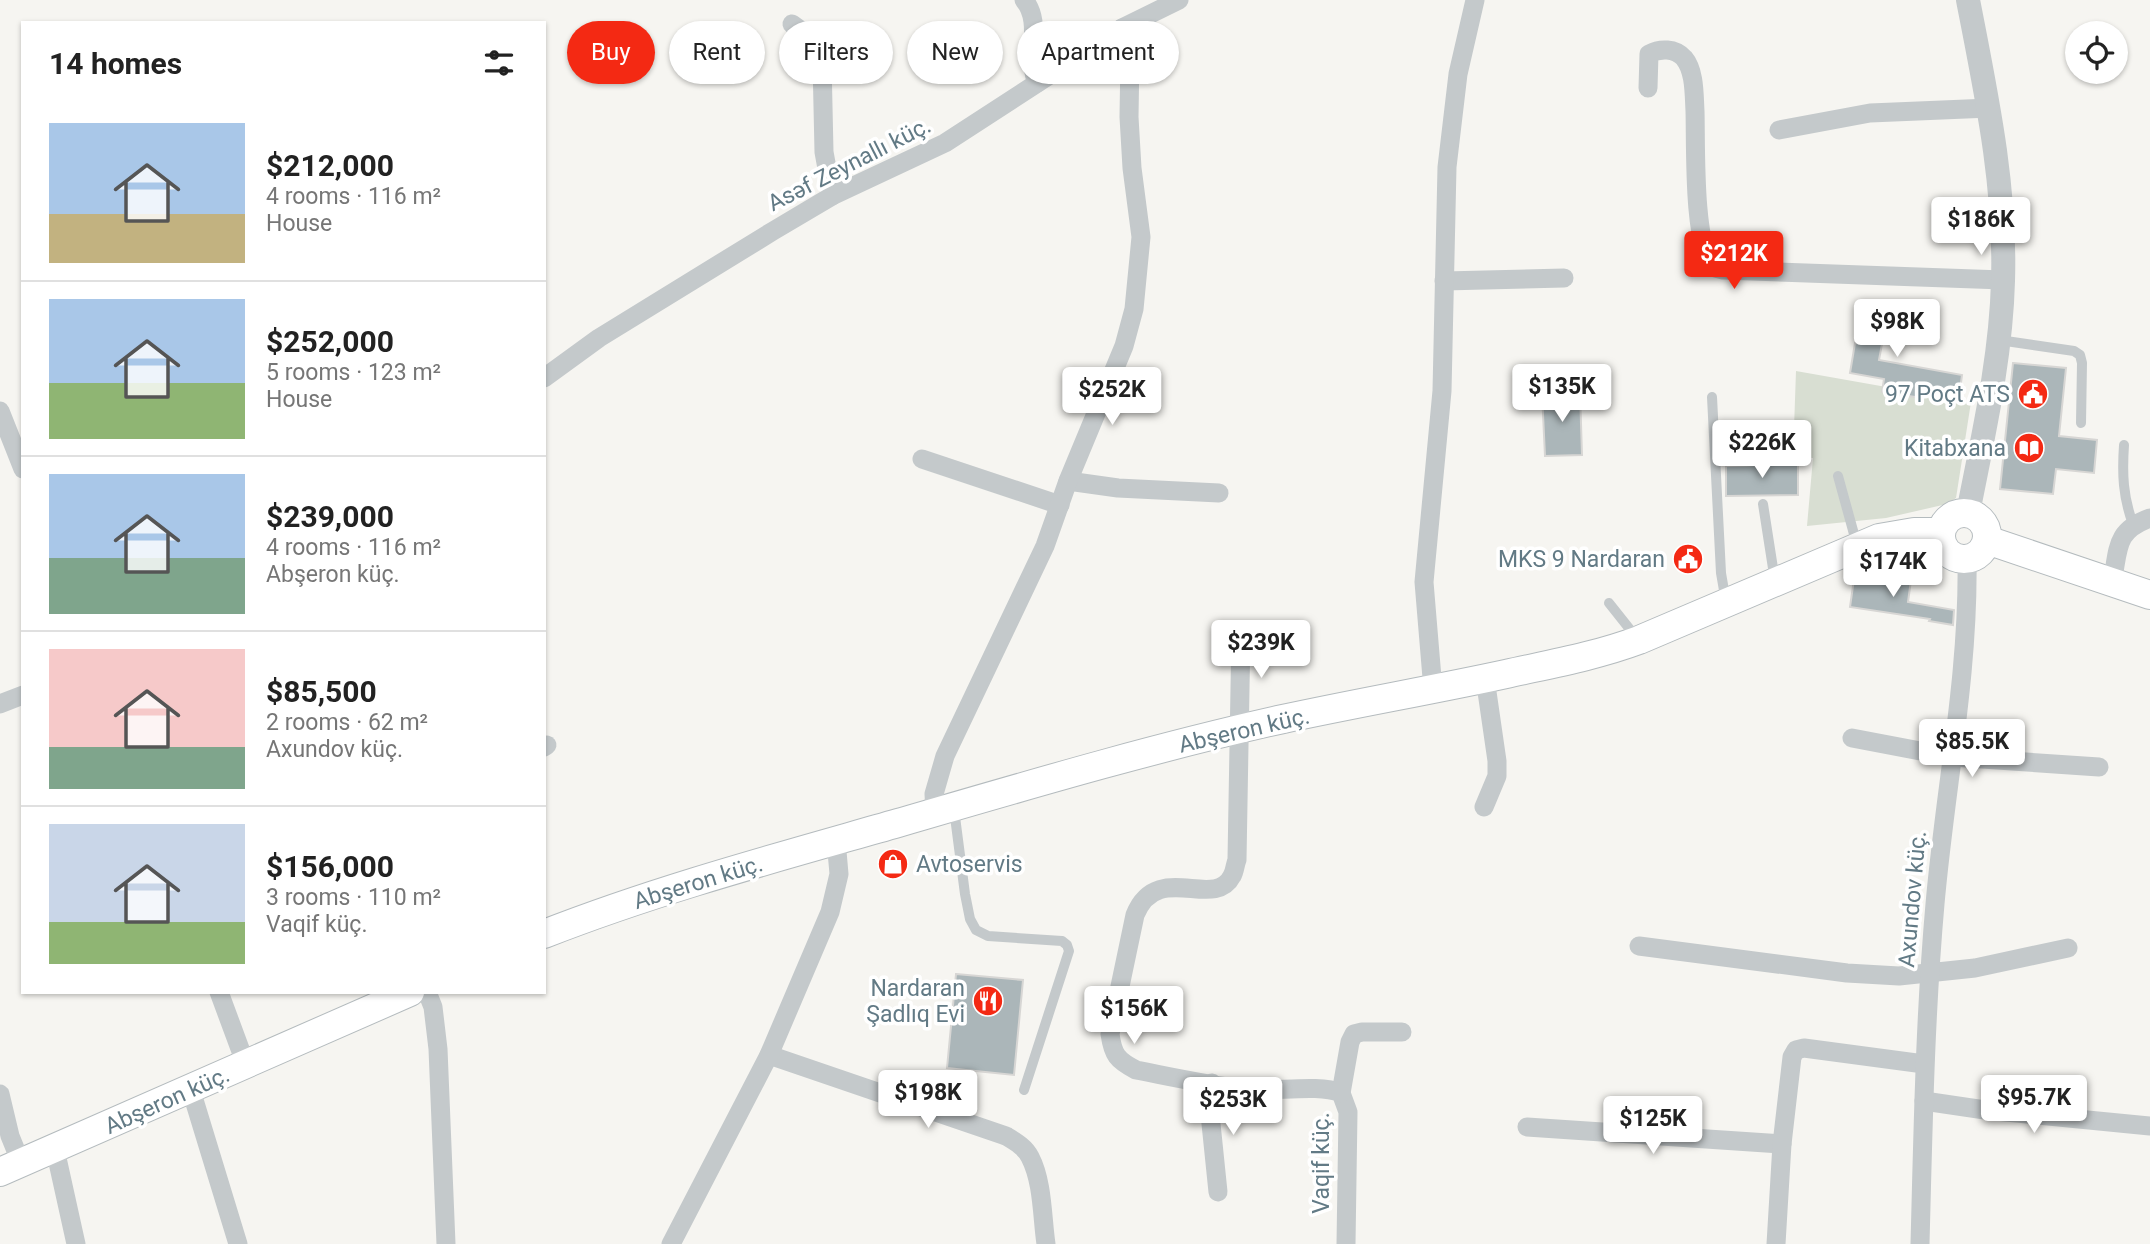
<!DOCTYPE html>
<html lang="en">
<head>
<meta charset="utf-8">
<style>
  :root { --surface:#fff; --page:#f6f6f6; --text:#222; --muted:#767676; --line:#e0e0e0; --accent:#f42913 }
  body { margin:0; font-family:Roboto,sans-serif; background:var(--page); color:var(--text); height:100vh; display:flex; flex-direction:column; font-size:26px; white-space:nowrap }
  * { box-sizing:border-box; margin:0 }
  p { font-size:23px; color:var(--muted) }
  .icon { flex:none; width:38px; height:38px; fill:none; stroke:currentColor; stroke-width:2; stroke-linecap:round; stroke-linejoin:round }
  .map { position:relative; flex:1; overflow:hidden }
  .sheet { position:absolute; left:21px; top:21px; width:525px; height:973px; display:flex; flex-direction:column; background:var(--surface); border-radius:0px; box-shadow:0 2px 5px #0004 }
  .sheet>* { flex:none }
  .hud { position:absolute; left:567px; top:21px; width:665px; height:63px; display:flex; gap:14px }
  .buttons { position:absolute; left:2065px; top:21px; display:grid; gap:14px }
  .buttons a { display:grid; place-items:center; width:63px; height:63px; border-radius:50%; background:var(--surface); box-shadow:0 2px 5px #0004; font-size:35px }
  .price { position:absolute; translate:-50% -60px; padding:0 16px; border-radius:7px; background:#fff; color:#222; font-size:23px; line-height:46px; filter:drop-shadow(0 2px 4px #0008) }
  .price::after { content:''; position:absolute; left:50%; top:42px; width:21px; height:16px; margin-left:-10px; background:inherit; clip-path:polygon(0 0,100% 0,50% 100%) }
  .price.on { background:var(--accent); color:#fff }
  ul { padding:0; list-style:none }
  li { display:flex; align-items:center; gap:21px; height:175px; padding:0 28px }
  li+li { border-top:2px solid var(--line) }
  li span { display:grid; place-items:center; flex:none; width:196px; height:140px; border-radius:0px; color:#555 }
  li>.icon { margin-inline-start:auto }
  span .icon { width:84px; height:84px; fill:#fffc; stroke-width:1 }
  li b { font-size:30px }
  h2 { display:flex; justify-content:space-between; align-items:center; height:84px; padding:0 28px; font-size:30px }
  .tag { padding:0 24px; border-radius:32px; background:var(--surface); box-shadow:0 2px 5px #0004; font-size:24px; line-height:63px }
  .tag.on { background:var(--accent); color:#fff }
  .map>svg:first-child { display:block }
</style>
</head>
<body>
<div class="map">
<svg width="2150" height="1244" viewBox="0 0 2150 1244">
  <rect width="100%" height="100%" fill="#f6f5f1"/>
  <path fill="#d8ded2" d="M1796,371L1971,402L1956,498L1947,504L1886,518L1807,526L1813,458L1793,457Z"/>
  <g fill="#abb6b9" stroke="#d7d6d4" stroke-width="2">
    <path d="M1866,302L1900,304L1899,334L1884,333L1879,360L1962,375L1959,398L1923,391L1922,398L1882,392L1884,379L1850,373L1855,343L1864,344Z"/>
    <path d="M2013,363L2066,368L2059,436L2097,440L2094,473L2056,469L2053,494L2000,489Z"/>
    <path d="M1580,392L1582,455L1545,456L1542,393Z"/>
    <path d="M1798,464V495L1726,496V466Z"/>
    <path d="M1855,572L1911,580L1908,602L1954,610L1953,625L1929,621L1930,619L1850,607Z"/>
    <path d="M956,974L1023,980L1014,1075L947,1068Z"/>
  </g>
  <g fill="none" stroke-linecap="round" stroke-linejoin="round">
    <g stroke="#b4bbbe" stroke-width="30">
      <g id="secondary">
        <circle cx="1964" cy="536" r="23"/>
        <path d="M1987,540L2150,595"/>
        <path d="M544,934C659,889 779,857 898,823C1025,786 1153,748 1283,719C1357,703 1432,690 1506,674C1551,664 1596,656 1639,640L1879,538L1914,532H1941"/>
        <path d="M0,1172L410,992"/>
      </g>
    </g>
    <g stroke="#c4c9cb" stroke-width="10">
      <path d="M1999,340L2074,351L2080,355L2082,363L2081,423"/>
      <path d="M1712,397L1721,573L1726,602"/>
      <path d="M2124,445C2122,474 2123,497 2133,524"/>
      <path d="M1838,476L1857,545"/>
      <path d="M1763,504L1775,581"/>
      <path d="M1609,603L1636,637"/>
      <path d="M954,809L965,894L970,919L976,930L988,936L1062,941L1067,945L1069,951L1024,1090"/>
    </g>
    <g stroke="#c4c9cb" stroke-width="19">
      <path d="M1024,0C1043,22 1026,57 1037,83"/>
      <path d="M792,24L817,42L822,61L824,152L832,196"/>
      <path d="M1648,88L1649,54C1660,48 1675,48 1684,58C1695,71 1694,95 1695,111C1696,147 1693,239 1712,267L1723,270L2003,280"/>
      <path d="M1779,130L1870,113L1990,108"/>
      <path d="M1444,281L1564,278"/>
      <path d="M544,378L599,338L773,231L832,196L945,143L1122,28L1179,0"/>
      <path d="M0,411L23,469"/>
      <path d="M922,459L1060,505"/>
      <path d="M1068,481L1118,488L1219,493"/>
      <path d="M2112,583C2119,549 2114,531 2150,518"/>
      <path d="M1241,631L1237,860C1235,864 1235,871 1232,876C1214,911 1157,860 1135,915L1110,1034C1113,1055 1117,1060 1136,1070C1172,1077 1208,1085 1243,1089C1272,1093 1317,1083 1341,1093L1348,1112L1346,1244"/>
      <path d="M1433,690L1424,582L1442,391L1447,167L1458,74L1475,0"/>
      <path d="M0,704L23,695"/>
      <path d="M1852,738L1952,757L2099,767"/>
      <path d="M544,747L547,745"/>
      <path d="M1484,807L1497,776V761L1485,678"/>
      <path d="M935,812L934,794L945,756L1045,546L1068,481L1124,346L1134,309L1141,237L1132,168L1129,117L1130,55L1122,28"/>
      <path d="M1639,946L1847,973L1899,976L1975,968L2068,948"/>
      <path d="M219,992L246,1065"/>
      <path d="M427,992L433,1007L438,1049L446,1244"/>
      <path d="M769,1055L1006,1136C1016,1142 1025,1147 1030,1157C1043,1182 1042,1217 1046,1244"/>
      <path d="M1212,1083L1210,1114L1218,1192"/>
      <path d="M191,1090L238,1244"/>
      <path d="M1341,1093L1350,1042L1354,1034L1362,1032H1402"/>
      <path d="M0,1094L10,1136L21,1163"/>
      <path d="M1924,1101L1985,1110L2150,1126"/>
      <path d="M1527,1127L1782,1144"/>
      <path d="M55,1149L76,1244"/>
      <path d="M671,1244L769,1055L830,912L839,874L836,840"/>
      <path d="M1776,1244L1782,1144L1792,1057L1796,1050L1804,1048L1924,1064"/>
      <path d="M1920,1244C1923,1130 1925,1017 1935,904C1945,789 1969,675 1967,559"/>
    </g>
    <path stroke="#c4c9cb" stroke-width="24" d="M1968,0C1986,93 2006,185 2003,281C2001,359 1983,436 1968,513"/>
    <use href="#secondary" stroke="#fff" stroke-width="28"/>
  </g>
  <defs>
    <g id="civic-disc" transform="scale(1.575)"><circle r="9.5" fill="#f42913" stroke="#fff"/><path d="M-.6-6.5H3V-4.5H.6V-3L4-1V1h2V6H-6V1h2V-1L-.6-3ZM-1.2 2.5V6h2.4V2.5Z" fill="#fff"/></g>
    <g id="library-disc" transform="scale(1.575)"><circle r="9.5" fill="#f42913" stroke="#fff"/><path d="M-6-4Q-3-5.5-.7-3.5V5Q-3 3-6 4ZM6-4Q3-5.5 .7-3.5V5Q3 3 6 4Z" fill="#fff"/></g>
    <g id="shop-disc" transform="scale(1.575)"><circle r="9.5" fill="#f42913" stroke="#fff"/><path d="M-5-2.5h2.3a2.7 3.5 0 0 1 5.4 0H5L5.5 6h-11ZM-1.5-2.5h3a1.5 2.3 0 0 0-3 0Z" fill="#fff"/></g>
    <g id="restaurant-disc" transform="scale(1.575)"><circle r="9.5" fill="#f42913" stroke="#fff"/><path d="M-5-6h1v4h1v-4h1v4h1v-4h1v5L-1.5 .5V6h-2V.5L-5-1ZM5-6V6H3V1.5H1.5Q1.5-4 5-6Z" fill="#fff"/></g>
  </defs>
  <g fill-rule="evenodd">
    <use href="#civic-disc" x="2033" y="394"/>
    <use href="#library-disc" x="2029" y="448"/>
    <use href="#civic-disc" x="1688" y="559"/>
    <use href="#shop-disc" x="893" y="864"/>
    <use href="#restaurant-disc" x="988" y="1001"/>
  </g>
  <g text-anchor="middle" stroke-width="7" stroke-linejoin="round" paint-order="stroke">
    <g font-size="23" fill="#627a85" stroke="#fff">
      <text transform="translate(849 164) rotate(-27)" y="8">Asəf Zeynallı küç.</text>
      <text transform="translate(1244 730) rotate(-13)" y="8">Abşeron küç.</text>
      <text transform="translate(698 882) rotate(-17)" y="8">Abşeron küç.</text>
      <text transform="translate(1912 899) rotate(-85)" y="8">Axundov küç.</text>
      <text transform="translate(167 1100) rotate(-24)" y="8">Abşeron küç.</text>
      <text transform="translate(1321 1163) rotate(-90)" y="8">Vaqif küç.</text>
    </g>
    <g font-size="23" fill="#627a85" stroke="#fff" text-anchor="end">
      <text x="2010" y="402">97 Poçt ATS</text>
      <text x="2006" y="456">Kitabxana</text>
      <text x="1665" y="567">MKS 9 Nardaran</text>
      <text x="916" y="872" text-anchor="start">Avtoservis</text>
      <text x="965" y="996">Nardaran<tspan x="965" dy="26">Şadlıq Evi</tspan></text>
    </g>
  </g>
</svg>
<div class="buttons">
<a><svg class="icon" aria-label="locate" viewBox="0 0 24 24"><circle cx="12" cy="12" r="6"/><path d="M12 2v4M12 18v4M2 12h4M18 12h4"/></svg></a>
</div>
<b class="price" style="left:1981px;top:257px">$186K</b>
<b class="price on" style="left:1734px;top:291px">$212K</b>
<b class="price" style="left:1897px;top:359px">$98K</b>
<b class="price" style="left:1562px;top:424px">$135K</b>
<b class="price" style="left:1112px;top:427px">$252K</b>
<b class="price" style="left:1762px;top:480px">$226K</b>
<b class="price" style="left:1893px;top:599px">$174K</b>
<b class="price" style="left:1261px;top:680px">$239K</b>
<b class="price" style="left:1972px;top:779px">$85.5K</b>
<b class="price" style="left:1134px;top:1046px">$156K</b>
<b class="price" style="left:928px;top:1130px">$198K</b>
<b class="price" style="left:2034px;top:1135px">$95.7K</b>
<b class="price" style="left:1233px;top:1137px">$253K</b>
<b class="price" style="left:1653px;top:1156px">$125K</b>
<div class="hud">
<a class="tag on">Buy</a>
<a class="tag">Rent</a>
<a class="tag">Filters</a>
<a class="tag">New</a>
<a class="tag">Apartment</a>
</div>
<section class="sheet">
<h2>14 homes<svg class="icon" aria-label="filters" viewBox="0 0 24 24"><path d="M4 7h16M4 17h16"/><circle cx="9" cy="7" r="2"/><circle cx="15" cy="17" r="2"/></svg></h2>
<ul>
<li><span style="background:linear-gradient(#a9c7e8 65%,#c2b280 0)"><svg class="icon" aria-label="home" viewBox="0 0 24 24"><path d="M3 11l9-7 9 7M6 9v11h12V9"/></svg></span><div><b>$212,000</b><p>4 rooms · 116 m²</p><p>House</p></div></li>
<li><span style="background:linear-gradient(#a9c7e8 60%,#8fb573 0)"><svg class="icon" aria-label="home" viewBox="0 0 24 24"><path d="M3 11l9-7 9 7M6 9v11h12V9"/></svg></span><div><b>$252,000</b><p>5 rooms · 123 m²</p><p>House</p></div></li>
<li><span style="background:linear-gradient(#a9c7e8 60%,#7fa58c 0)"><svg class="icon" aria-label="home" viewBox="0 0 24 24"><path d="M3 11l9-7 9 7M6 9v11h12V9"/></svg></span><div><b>$239,000</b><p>4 rooms · 116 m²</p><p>Abşeron küç.</p></div></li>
<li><span style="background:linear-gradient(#f6c9c9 70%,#7fa58c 0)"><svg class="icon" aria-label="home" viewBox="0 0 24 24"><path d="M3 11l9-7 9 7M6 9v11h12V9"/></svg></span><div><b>$85,500</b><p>2 rooms · 62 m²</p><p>Axundov küç.</p></div></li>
<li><span style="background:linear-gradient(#c9d6e8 70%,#8fb573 0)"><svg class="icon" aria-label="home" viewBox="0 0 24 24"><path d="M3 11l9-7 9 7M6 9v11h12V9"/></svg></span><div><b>$156,000</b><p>3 rooms · 110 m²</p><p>Vaqif küç.</p></div></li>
</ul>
</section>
</div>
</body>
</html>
